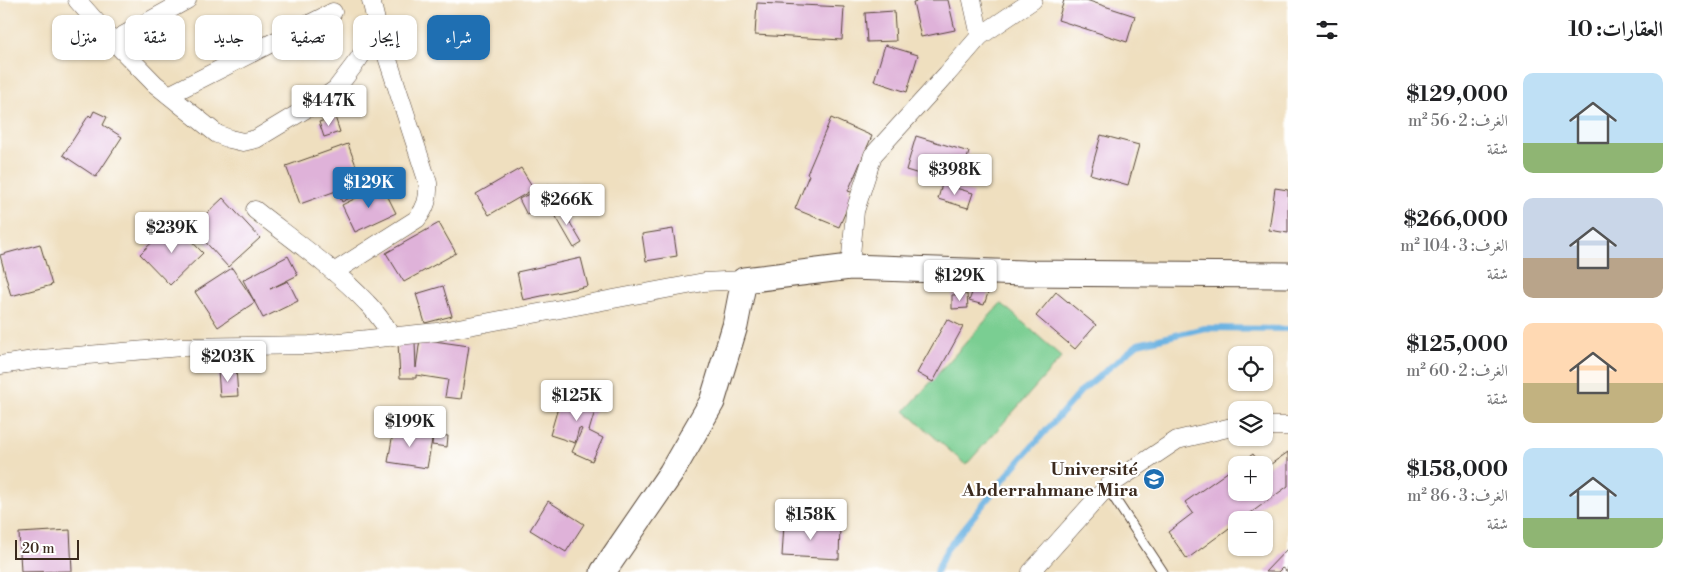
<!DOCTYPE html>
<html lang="ar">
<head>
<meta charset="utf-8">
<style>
  :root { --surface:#fff; --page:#f6f6f6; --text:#202124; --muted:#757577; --accent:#1f6fb2 }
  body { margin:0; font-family:"Libre Bodoni",Amiri,serif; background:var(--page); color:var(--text); direction:rtl; height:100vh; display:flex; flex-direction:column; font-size:19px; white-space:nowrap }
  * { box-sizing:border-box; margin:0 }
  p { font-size:16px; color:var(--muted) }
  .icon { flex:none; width:28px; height:28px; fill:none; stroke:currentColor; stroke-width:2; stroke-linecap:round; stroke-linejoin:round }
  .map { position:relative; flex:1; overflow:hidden; direction:ltr }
  .sheet { display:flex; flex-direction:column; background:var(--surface); width:400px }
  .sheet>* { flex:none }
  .hud { position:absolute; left:15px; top:15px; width:475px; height:45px; direction:rtl; display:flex; gap:10px }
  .buttons { position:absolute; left:1228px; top:346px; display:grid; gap:10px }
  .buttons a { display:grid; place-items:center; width:45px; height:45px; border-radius:10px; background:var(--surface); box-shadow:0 1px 4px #0004; font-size:25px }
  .scale { position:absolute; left:15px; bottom:12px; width:64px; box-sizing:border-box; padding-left:5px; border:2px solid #3b2a1e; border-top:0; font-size:14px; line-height:18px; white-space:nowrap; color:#3b2a1e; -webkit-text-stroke:4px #fff; paint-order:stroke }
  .price { position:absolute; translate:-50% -42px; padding:0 11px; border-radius:5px; background:#fff; color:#222; font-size:16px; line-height:32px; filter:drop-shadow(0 1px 2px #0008) }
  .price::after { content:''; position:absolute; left:50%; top:30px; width:15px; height:11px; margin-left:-8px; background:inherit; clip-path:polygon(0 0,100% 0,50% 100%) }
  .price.on { background:var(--accent); color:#fff }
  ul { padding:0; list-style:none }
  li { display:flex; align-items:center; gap:15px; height:125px; padding:0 25px }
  li span { display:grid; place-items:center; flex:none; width:140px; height:100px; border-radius:10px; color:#555 }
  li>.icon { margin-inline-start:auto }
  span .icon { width:60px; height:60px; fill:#fffc; stroke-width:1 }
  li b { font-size:21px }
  h2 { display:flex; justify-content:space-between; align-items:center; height:60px; padding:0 25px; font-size:21px }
  .chip { padding:0 18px; border-radius:10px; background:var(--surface); box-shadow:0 1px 4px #0004; font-size:18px; line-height:45px }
  .chip.on { background:var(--accent); color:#fff }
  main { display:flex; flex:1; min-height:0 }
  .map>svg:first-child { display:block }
</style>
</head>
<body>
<main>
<section class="sheet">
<h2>العقارات: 10<svg class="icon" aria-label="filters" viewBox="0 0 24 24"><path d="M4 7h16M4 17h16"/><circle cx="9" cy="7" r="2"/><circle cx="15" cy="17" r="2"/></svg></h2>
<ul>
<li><span style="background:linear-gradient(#bfe0f5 70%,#8fb573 0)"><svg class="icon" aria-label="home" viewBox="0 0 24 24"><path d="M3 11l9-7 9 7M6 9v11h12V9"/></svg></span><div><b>$129,000</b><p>الغرف: 2 · 56 m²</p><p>شقة</p></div></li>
<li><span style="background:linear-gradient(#c9d6e8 60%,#b9a48a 0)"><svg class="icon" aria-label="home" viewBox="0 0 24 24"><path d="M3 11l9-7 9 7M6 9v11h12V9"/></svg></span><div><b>$266,000</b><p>الغرف: 3 · 104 m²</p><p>شقة</p></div></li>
<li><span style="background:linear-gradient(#ffd9b3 60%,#c2b280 0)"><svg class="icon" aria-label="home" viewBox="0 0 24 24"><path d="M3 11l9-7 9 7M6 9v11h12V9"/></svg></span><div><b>$125,000</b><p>الغرف: 2 · 60 m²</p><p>شقة</p></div></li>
<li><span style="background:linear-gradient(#bfe0f5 70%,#8fb573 0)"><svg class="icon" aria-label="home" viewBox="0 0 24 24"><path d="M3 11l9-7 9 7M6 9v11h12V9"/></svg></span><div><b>$158,000</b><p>الغرف: 3 · 86 m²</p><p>شقة</p></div></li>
</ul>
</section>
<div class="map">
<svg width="1288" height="572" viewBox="0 0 1288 572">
  <rect width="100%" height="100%" fill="#fff"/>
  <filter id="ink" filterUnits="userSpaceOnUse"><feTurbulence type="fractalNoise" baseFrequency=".02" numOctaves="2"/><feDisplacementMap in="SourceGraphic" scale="10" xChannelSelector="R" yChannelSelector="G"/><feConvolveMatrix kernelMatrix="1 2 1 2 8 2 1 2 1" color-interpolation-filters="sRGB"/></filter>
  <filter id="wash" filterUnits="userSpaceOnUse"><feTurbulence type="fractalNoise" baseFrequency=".0096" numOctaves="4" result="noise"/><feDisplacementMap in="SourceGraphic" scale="20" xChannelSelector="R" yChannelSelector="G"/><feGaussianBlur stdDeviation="1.12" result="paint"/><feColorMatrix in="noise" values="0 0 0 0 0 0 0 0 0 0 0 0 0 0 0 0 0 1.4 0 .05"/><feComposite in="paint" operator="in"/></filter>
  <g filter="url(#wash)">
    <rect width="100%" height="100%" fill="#efdfbf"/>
    <path fill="#7ace92" stroke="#5a7c58" d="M1001,303L1062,357L966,465L905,411Z"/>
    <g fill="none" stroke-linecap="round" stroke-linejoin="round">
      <path stroke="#6ab2e2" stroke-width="6" d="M936,572L947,549L1013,468L1081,391L1138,344L1205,328L1288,329"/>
    </g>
    <g id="blocks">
      <g fill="#dfb2d9">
        <path d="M921,0H948L955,30L921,37L913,2Z"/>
        <path d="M1064,0H1086L1135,16L1127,42L1058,20Z"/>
        <path d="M757,3L844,7L842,40L755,35Z"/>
        <path d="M894,11L896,41L867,42L865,13Z"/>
        <path d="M885,45L918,55L907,92L874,81Z"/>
        <path d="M94,111L107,117L103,125L122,137L96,177L63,155L89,115L91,117Z"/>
        <path d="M335,117L340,132L324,137L319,122Z"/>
        <path d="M831,118L872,136L848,191L854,193L839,227L795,209L809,175L807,174Z"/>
        <path d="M1101,135L1139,145L1128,185L1090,174Z"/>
        <path d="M916,136L969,152L959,186L906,170Z"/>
        <path d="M348,144L365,190L342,202L338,193L361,182L300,204L286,166Z"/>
        <path d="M521,168L534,189L489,215L476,194Z"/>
        <path d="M549,184L557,200L527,215L519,199Z"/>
        <path d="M942,184L973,193L968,208L938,199Z"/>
        <path d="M382,185L396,213L355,232L342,205Z"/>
        <path d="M1275,188L1288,190V233L1269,230Z"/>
        <path d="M223,198L260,238L228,267L192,227Z"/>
        <path d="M559,204L582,243L574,248L551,208Z"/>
        <path d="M173,222L203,253L170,285L140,254Z"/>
        <path d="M439,223L456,253L404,282L386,253Z"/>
        <path d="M673,229L677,256L646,261L642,234Z"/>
        <path d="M40,244L52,285L11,296L0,255Z"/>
        <path d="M288,256L298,275L270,289L288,281L298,301L263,318L243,280Z"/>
        <path d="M581,258L588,286L523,300L517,272Z"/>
        <path d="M232,268L255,302L218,327L195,292Z"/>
        <path d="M976,282L990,287L984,305L969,301Z"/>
        <path d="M443,286L452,316L425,323L416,294Z"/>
        <path d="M1056,292L1096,325L1075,349L1036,316Z"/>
        <path d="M967,294L968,308L952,309V295Z"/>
        <path d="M947,319L963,327L933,382L917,373Z"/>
        <path d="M420,339L469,346L461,399L445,397L448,380L416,375V378H400L398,343L415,342L416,368Z"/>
        <path d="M236,368L238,396L220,397L218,370Z"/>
        <path d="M564,387L599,397L589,431L603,438L592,461L572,452L582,429L579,428L575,443L550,435Z"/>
        <path d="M394,427L433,434L427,468L388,462Z"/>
        <path d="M433,434L448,436L447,447L432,445Z"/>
        <path d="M1288,452V486L1241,520H1236V523L1187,559L1168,532L1193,513L1185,502L1236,466V492H1264V469Z"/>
        <path d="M1253,454L1261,465H1238Z"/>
        <path d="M548,501L584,524L566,552L530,530Z"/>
        <path d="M784,524L840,526L839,559L782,556Z"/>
        <path d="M70,530L72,571L21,572L19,533Z"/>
        <path d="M1288,548V572L1282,568L1278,572H1265Z"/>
      </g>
    </g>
  </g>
  <g filter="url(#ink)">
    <use href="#blocks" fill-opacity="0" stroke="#564536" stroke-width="1"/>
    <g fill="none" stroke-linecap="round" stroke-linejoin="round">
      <g stroke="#564536" stroke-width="11">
        <path id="lane" d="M1107,487L1163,572"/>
      </g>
      <g stroke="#564536" stroke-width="19">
        <g id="street">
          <path d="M77,0L113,41L155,84L217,134L230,139L243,142L256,139L319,101L336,89L358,60L378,29"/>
          <path d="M980,36L1033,0"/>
          <path d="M113,41L187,0"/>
          <path d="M169,95L333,12"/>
          <path d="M255,210C293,240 334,268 367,303C377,313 385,325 393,337"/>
          <path d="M850,267L855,211L873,155L947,74L980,36L972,0"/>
          <path d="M334,272L417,219C426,208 429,198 428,183L378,29L371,0"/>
          <path d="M0,365L41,359L181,347L310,345L437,332L704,282L744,280"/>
          <path d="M1264,426H1288"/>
          <path d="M1031,572L1107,487L1177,440L1236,426"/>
        </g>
      </g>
      <g stroke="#564536" stroke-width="27">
        <path id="secondary" d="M603,572L671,473L712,402L735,326L744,280L850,267L1024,273L1288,275"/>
      </g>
      <use href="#lane" stroke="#fff" stroke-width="9"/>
      <use href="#street" stroke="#fff" stroke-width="18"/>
      <use href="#secondary" stroke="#fff" stroke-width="25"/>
    </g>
  </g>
  <defs>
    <g id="university-disc" transform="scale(1.125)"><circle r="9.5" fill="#1f6fb2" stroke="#fff"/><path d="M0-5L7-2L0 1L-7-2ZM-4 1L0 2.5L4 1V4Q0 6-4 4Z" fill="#fff"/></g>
  </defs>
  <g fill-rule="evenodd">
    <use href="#university-disc" x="1154" y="479"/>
  </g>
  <g text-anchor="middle" stroke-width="4.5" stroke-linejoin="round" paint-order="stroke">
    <g font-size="18" font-weight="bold" fill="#3b2a1e" stroke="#fff" text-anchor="end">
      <text x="1138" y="475">Université<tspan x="1138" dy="21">Abderrahmane Mira</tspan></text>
    </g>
  </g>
</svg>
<div class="buttons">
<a><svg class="icon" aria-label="locate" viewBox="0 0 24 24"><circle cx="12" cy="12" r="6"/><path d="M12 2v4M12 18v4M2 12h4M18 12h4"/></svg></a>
<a><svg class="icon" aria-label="layers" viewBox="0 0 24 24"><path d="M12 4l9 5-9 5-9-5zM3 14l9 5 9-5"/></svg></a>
<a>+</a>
<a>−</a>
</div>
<div class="scale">20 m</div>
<b class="price" style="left:329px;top:127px">$447K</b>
<b class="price" style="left:955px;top:196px">$398K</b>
<b class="price on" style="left:369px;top:209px">$129K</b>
<b class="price" style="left:567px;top:226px">$266K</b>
<b class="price" style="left:172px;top:254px">$239K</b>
<b class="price" style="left:960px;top:302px">$129K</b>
<b class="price" style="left:228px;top:383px">$203K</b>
<b class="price" style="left:577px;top:422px">$125K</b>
<b class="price" style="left:410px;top:448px">$199K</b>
<b class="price" style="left:811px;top:541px">$158K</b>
<div class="hud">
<a class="chip on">شراء</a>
<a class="chip">إيجار</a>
<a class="chip">تصفية</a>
<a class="chip">جديد</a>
<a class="chip">شقة</a>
<a class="chip">منزل</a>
</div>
</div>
</main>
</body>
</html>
